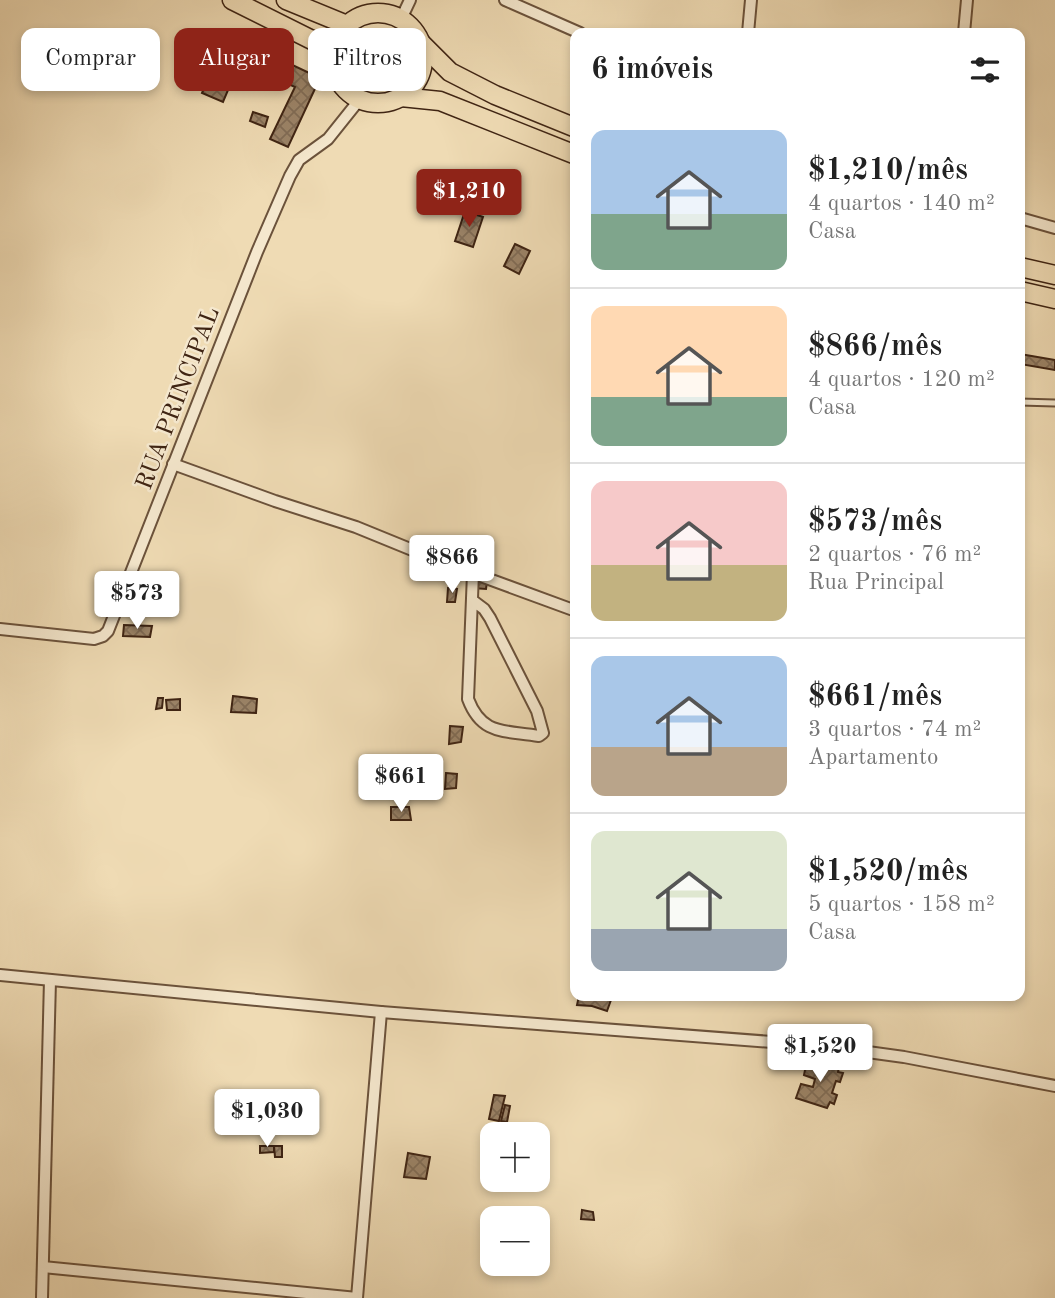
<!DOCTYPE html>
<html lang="pt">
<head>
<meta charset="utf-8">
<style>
  :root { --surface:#fff; --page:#f6f6f6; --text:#222; --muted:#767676; --line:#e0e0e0; --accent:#8f2418 }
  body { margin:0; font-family:"Old Standard TT",serif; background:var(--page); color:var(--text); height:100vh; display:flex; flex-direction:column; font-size:26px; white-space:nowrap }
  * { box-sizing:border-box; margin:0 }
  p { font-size:23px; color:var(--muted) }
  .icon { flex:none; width:38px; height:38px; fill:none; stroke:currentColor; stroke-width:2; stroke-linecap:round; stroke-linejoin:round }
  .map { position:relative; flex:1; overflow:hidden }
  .drawer { position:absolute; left:570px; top:28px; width:455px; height:973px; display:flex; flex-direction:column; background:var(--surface); border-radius:14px; box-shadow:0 4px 10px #0003 }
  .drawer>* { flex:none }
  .top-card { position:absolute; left:21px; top:28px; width:444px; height:63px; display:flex; gap:14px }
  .tools { position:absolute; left:480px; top:1122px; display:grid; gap:14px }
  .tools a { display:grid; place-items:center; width:70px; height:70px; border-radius:14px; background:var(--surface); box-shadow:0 4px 10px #0003; font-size:35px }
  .price { position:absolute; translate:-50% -60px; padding:0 16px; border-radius:7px; background:#fff; color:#222; font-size:23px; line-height:46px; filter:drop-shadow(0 2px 4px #0008) }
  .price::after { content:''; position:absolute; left:50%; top:42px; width:21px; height:16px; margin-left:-10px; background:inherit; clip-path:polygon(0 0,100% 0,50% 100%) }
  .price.current { background:var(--accent); color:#fff }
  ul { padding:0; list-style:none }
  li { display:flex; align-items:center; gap:21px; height:175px; padding:0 21px }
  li+li { border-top:2px solid var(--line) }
  li span { display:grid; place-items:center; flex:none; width:196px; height:140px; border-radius:14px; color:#555 }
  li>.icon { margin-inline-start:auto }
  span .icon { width:84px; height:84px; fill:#fffc; stroke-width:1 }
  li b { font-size:30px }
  h2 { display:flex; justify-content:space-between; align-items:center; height:84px; padding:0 21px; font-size:30px }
  .pill { padding:0 24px; border-radius:14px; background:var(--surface); box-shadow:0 4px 10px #0003; font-size:24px; line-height:63px }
  .pill.current { background:var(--accent); color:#fff }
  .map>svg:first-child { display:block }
</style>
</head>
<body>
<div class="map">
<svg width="1055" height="1298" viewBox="0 0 1055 1298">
  <defs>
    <pattern id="building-cross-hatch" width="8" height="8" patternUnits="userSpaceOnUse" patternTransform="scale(1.75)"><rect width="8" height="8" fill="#9b8367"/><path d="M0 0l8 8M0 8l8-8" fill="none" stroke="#806b54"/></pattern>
  </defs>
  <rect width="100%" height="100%" fill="#efdbb4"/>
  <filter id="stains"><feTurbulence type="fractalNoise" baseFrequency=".00286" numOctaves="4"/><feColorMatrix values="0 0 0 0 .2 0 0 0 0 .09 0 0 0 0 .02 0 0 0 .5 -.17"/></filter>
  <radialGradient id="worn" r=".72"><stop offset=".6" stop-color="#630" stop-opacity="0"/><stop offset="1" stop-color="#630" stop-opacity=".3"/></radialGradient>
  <g fill="url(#building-cross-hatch)" stroke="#3f2413" stroke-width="2">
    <path d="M235,38L320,78L288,147L270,139L295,87L227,55Z"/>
    <path d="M215,62L236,71L223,102L202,93Z"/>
    <path d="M253,112L268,117L265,127L250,121Z"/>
    <path d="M465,211L483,217L473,247L455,241Z"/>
    <path d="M515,244L530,251L519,274L504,266Z"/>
    <path d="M1020,354L1055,360V370L1020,364Z"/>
    <path d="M474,577L487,582L486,589L473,588Z"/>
    <path d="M448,588L457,589L455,602H447Z"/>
    <path d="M124,625L152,626L150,637L123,636Z"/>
    <path d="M233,696L257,699L256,713L231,712Z"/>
    <path d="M158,698H163L162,708L156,709Z"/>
    <path d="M180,699V710H167L166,700Z"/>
    <path d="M450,726L463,727L461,742L449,744Z"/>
    <path d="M446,773L457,774L456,788L445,789Z"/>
    <path d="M391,807H409L411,820H391Z"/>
    <path d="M579,996H620L618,1000H611L607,1011L592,1006L577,1005Z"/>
    <path d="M807,1060L839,1067L838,1072L843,1073L840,1082L836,1081L832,1093L837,1095L834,1104L830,1102L827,1108L796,1098L801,1084L813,1087L815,1079L804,1075Z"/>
    <path d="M494,1095L505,1096L499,1121L489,1119Z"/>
    <path d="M505,1105L510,1106L507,1122L501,1121Z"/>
    <path d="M260,1146H274V1152L260,1153Z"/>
    <path d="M274,1146H282V1157H275Z"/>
    <path d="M408,1153L430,1157L426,1179L404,1177Z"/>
    <path d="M582,1210L593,1212L594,1220L581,1219Z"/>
  </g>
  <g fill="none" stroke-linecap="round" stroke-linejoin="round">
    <g stroke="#6b523b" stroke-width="9">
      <path id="lane" d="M1020,402L1055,403"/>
    </g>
    <g stroke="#6b523b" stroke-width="14">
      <g id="street">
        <path d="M505,0L580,33"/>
        <path d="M401,19L410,0"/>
        <path d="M748,33L751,0"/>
        <path d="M964,33L967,0"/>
        <path d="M1020,218L1055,228"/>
        <path d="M173,464L275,501L356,527L437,560L576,611"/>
        <path d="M472,600L484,609L490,618L537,711L543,733L539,736C505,730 482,736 468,699L473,573"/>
        <path d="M0,629L94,639L103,636L108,631L257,252L290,176L299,160L328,139L360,99"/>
        <path d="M0,975L381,1012L824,1046L904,1057L1055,1086"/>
        <path d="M43,1267L357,1298"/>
        <path d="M42,1298L50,980"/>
        <path d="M357,1298L381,1012"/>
      </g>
    </g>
    <g stroke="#3f2413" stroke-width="21">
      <g id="primary">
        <path d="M232,0L334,51"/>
        <path d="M286,0L347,25"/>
        <circle cx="378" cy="58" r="45"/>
        <path d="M421,43L450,72L495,95L576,128"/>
        <path d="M401,97L440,101L576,155"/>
        <path d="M1020,267L1055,275"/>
        <path d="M1020,291L1055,299"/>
      </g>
    </g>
    <use href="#lane" stroke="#f5e8ce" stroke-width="5"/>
    <use href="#street" stroke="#f5e8ce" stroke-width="10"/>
    <use href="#primary" stroke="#efdbb4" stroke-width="18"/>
  </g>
  <g text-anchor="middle" stroke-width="5" stroke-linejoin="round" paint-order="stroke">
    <g font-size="24" fill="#3f2413" stroke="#f5e8ce">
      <text transform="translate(177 398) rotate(-69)" y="8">RUA PRINCIPAL</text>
    </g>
  </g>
  <rect width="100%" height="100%" filter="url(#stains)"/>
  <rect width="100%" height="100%" fill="url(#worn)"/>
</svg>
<div class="tools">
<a>+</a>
<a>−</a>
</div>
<b class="price current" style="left:469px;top:229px">$1,210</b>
<b class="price" style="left:452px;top:595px">$866</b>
<b class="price" style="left:137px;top:631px">$573</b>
<b class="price" style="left:401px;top:814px">$661</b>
<b class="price" style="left:820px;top:1084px">$1,520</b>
<b class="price" style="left:267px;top:1149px">$1,030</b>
<div class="top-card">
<a class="pill">Comprar</a>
<a class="pill current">Alugar</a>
<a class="pill">Filtros</a>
</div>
<section class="drawer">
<h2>6 imóveis<svg class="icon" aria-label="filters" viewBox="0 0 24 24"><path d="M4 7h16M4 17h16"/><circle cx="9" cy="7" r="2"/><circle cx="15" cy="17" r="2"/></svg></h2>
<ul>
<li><span style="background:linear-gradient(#a9c7e8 60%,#7fa58c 0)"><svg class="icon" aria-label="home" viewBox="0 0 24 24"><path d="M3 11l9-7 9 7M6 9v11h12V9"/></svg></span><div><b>$1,210/mês</b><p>4 quartos · 140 m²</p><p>Casa</p></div></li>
<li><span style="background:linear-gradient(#ffd9b3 65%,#7fa58c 0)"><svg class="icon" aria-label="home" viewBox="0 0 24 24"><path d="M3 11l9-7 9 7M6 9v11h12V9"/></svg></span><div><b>$866/mês</b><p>4 quartos · 120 m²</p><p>Casa</p></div></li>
<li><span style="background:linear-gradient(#f6c9c9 60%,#c2b280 0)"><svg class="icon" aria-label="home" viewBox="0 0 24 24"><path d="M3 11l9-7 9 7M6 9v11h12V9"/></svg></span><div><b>$573/mês</b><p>2 quartos · 76 m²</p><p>Rua Principal</p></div></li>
<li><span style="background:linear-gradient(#a9c7e8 65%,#b9a48a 0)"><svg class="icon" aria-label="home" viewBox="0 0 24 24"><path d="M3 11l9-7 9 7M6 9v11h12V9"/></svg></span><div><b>$661/mês</b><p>3 quartos · 74 m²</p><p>Apartamento</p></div></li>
<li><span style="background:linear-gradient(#dfe7d0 70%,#9aa5b1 0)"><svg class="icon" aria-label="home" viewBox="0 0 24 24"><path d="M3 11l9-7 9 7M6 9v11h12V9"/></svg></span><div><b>$1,520/mês</b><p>5 quartos · 158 m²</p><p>Casa</p></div></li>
</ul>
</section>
</div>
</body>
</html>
